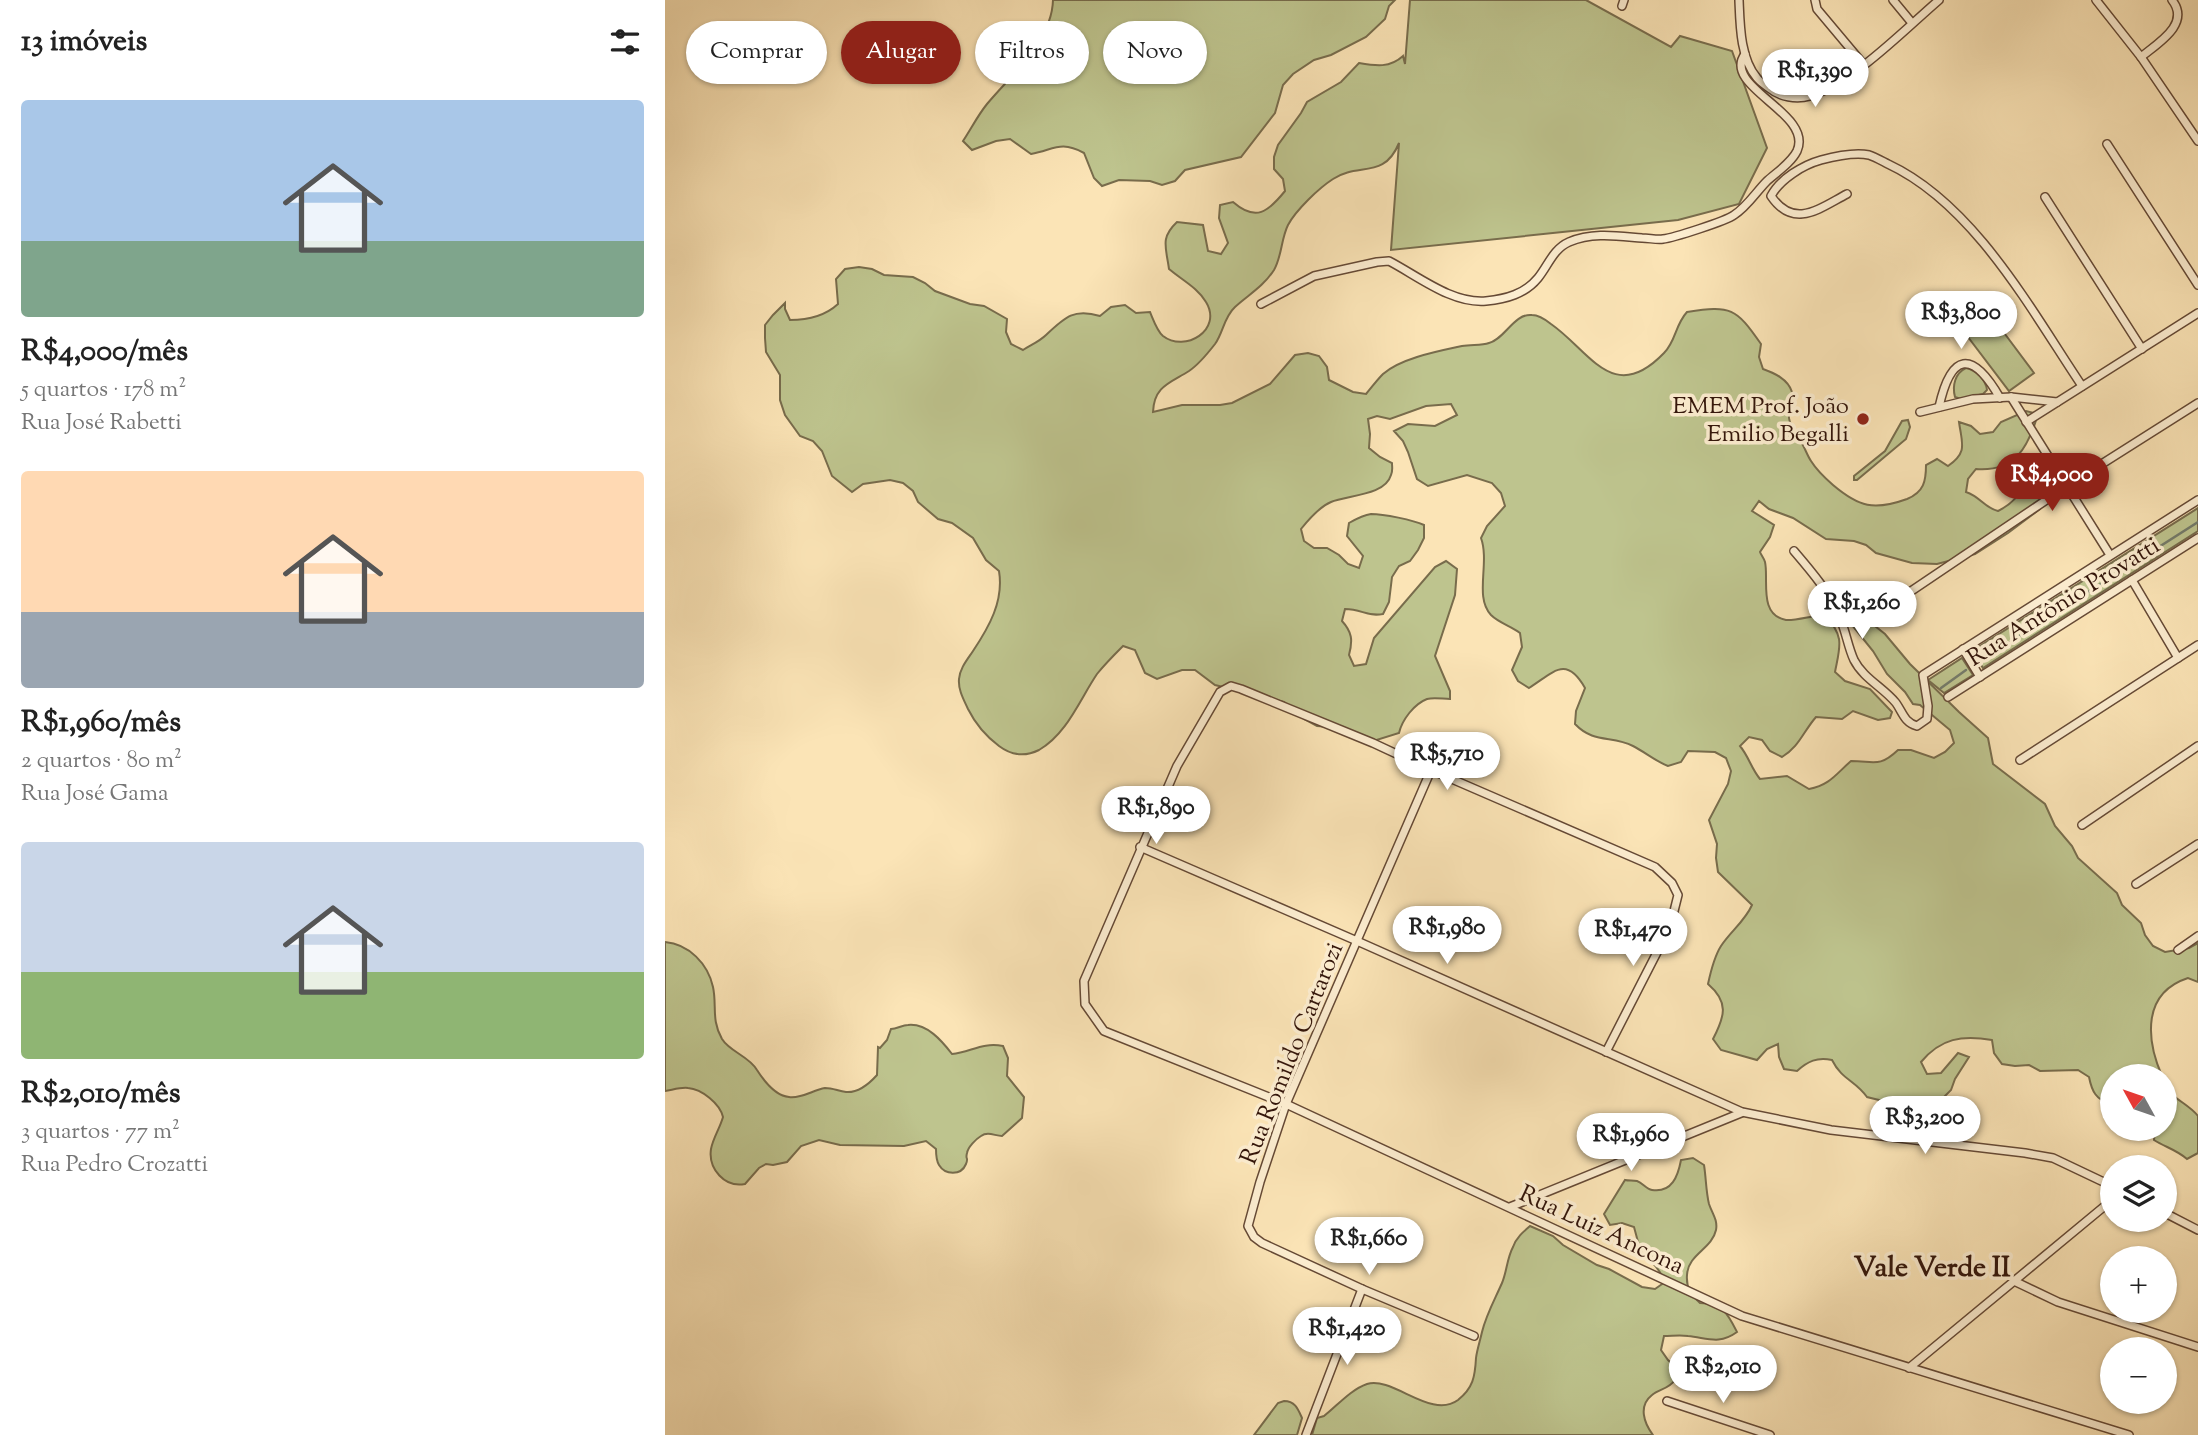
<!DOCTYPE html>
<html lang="pt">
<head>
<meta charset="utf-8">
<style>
  :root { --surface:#fff; --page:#f2f2f2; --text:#222; --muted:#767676; --accent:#8f2418 }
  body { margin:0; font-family:"Sorts Mill Goudy",serif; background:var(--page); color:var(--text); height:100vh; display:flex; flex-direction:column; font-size:26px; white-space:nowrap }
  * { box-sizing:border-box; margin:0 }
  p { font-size:23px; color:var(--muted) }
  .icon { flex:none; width:38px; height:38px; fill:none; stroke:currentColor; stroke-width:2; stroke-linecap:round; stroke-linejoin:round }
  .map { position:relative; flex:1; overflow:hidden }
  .side { display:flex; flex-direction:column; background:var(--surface); width:665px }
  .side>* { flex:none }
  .guide { position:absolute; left:21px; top:21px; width:665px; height:63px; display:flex; gap:14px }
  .needle { width:46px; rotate:310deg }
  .fabs { position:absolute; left:1435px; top:1064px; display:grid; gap:14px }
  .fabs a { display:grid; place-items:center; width:77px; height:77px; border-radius:50%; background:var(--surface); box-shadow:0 2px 5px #0004; font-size:35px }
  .price { position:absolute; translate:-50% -60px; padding:0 16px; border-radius:24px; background:#fff; color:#222; font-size:23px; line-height:46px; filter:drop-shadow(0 2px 4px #0008) }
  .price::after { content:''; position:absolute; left:50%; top:42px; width:21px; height:16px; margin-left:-10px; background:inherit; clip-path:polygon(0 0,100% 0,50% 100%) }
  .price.on { background:var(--accent); color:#fff }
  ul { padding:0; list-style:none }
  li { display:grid; align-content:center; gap:14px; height:371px; padding:0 21px }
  li span { display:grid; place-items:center; height:217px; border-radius:7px; color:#555 }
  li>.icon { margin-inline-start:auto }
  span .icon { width:126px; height:126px; fill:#fffc; stroke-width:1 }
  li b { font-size:30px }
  h2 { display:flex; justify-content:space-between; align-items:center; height:84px; padding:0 21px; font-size:30px }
  .pill { padding:0 24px; border-radius:32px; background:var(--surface); box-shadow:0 2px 5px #0004; font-size:24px; line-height:63px }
  .pill.on { background:var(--accent); color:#fff }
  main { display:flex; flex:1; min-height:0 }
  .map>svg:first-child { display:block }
</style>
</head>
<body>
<main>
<section class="side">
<h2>13 imóveis<svg class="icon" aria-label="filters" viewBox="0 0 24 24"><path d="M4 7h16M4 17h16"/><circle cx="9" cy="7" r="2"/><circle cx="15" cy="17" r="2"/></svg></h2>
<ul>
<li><span style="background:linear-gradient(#a9c7e8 65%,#7fa58c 0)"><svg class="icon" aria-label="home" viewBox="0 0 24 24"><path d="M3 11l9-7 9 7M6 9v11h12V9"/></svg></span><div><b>R$4,000/mês</b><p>5 quartos · 178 m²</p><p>Rua José Rabetti</p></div></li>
<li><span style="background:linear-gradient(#ffd9b3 65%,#9aa5b1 0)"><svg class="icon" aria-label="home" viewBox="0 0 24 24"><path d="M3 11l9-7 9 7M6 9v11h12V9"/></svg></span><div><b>R$1,960/mês</b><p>2 quartos · 80 m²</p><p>Rua José Gama</p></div></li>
<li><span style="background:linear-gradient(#c9d6e8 60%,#8fb573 0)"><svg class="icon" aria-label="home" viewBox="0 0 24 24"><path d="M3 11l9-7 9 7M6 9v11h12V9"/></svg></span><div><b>R$2,010/mês</b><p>3 quartos · 77 m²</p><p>Rua Pedro Crozatti</p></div></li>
</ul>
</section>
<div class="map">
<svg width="1533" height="1435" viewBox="0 0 1533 1435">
  <rect width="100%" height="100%" fill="#fbe4b6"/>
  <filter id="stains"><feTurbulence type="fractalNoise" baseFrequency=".00286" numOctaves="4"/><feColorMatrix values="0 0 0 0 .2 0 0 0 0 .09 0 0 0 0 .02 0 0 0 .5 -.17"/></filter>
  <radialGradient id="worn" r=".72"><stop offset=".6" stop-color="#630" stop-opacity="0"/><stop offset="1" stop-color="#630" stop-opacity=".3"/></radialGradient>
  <g fill="#bec48e" stroke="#786c4c" stroke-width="2">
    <path d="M388,0H730L724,6L720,19L701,37L666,55L649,60L628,74L618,85L610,113L576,157L520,170L510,181L497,185L485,181L454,180L437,186L429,178L419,153C395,140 389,150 366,154L345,139L331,141L307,150L298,141C306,129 313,115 322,104C346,75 387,41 388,0Z"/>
    <path d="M745,0H921L1006,47L1015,36L1067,51L1102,148L1074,204L1013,220L726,250L734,143C719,180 693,162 668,179C654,188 631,210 623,225C616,239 617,256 609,270C598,287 583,295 570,307C559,317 558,333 550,344C543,353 533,365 524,371C505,383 489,386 488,412L517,405H555L567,403L605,384L630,355L643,353L654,356L662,367L664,380L688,392L701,394C706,388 712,380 718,374C736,358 774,351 797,346C806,344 816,346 824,343C840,339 849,313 867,315C873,315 881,320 886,324C925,351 948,406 999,353C1011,341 1010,325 1022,312C1066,305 1071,308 1096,344L1094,357L1098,369C1109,373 1123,379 1127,392C1130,400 1123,409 1124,418C1125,427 1132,434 1136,442C1140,448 1142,455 1146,461C1151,469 1160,478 1168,485C1194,507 1209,511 1242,499C1259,492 1261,481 1261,465L1272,459L1283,466C1303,452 1297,444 1294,422L1306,426L1315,434L1328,432L1336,422L1361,411L1373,414C1363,448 1350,472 1311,469L1303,479L1301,492C1316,497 1318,507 1333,511C1361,497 1356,480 1376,465L1385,475L1389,487L1383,499L1375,509L1343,533L1310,554L1272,564L1247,563L1211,553L1201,545L1189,541L1161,539L1128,518L1104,509L1094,501L1087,511L1109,525L1105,537L1095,552C1096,555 1099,558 1100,562C1104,579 1093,615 1121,620C1130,621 1150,615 1160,615C1180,637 1175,646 1170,672L1180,681L1205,689L1227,712L1225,718L1213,720L1188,711L1177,719L1151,717C1138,732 1134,747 1117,757L1105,751L1097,740L1084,737L1075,746C1084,757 1086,768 1095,779L1122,776L1144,789C1165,785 1171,774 1186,761C1209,761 1214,768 1233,750H1246L1269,758L1280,752L1289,743L1285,730L1255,705L1248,704L1240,692L1222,674L1208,651L1183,620L1181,607L1185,596L1195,604L1210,626L1220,634L1245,664L1294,712L1323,738L1328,764L1380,804L1390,826L1407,846L1413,858L1452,893L1457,905L1476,923L1480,935L1488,946L1500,952L1524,948L1533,943V982L1523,978C1477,993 1481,1039 1497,1076H1447V1104H1445C1431,1099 1427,1092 1424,1077L1413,1070L1375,1071L1364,1065L1350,1066L1337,1064L1329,1053L1327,1040C1297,1035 1276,1038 1256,1062L1262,1074L1276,1073L1293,1053L1304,1057L1290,1079L1286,1090L1277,1099L1264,1101L1252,1098L1239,1099L1226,1103L1202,1097C1190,1080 1177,1080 1167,1060C1152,1057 1143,1061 1132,1071L1119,1069L1114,1057L1113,1044L1102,1049L1092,1060L1056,1050L1048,1039C1060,1016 1064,1002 1043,984C1046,970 1049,957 1056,946C1066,931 1080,921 1087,905L1053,872L1051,858L1052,844L1044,820L1063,784L1066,771L1061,758L1050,752L1023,751L1016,762L1003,766C990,761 980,752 968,746C947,735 929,744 910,724L911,711L920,688C901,655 889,672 864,688L853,681L847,670L857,647L855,633C846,626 834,623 826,615C809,597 825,563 816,538L822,526L840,506L836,493L827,483L802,475L763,486L752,479L743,452L738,441L729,431L743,424L770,426L792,415L786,404L761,406L725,419L712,416L703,419L705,434L704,448L715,457L727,463C727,467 728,471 726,475C720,496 682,495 666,502C654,507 644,519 636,529L639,541L649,548H662L674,555L683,564L694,568L698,556L682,536L684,523C691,519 698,515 706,514C719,514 748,520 759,525V538L753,550L745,561L734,566L727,577L724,602L718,614C702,617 697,609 680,609L677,621C687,632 688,640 684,655L689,666L701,664L709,638L770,567L781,561L792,569L790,595L770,656L785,691V699C778,699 769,697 762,699C749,704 737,720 734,733L702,743L666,727L652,726L639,719L619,702L550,685L530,670H517L492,679L480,673L470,650L458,646C449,655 440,664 432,674C415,699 402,734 374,750C360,757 346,755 334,746C322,737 310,723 303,709C299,700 293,690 294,679C295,668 302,660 308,651C324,627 339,601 334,571L321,560L308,538L287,523L273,519L253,502L248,491L238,483L225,480L198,484L187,492L167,476L157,451L148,441L135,436L120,415L115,400V375L101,352L100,338V325L108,315L120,303V309L125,320C143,320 160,316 173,304L171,279L180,269L194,267L207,269L219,275L248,277L260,283L270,291L305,304L319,306L342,319L341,332L346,344L358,350C366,345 375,341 381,335C400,317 409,308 435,316L446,307L460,305L471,313L485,312C488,319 492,331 498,336C520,353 558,330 541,302C533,288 517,280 504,269C501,247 495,238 512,222L538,225L543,251L556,254L563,243L554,218L555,205L568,202C591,222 603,212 620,191L618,179L609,169V157L613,145L636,113L642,102L676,82L694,63C711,66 725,68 738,56L740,64Z"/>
    <path d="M1328,318L1369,373L1344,391L1303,337Z"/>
    <path d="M1301,368C1311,370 1321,380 1322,390L1318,394L1296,399L1290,397C1287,386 1290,373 1301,368Z"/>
    <path d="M1243,420L1245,427L1241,439L1192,480H1189V476L1220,451L1237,421Z"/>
    <path d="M1533,508V531L1318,668L1307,651Z"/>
    <path d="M1297,658L1308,675L1279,693L1263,680Z"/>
    <path d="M0,942C24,944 43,964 48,987C52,1005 46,1020 57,1039C65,1052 84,1056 92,1070C99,1081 110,1096 124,1097C136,1099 148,1090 160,1088C168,1088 173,1091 181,1092C194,1093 204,1084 212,1075L213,1047L215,1048L222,1040L226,1029C232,1029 237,1025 243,1025C262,1023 277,1041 287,1054C306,1052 317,1042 338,1046L343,1058L342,1076L359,1097L357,1118L337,1136C330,1136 323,1131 316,1136C311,1139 303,1147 302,1153C300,1161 304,1156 301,1164C296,1176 280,1175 274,1165C271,1160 271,1155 271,1149L261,1141L239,1146L175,1145L154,1140L136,1146L122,1162L108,1165L101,1164L94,1168L80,1184C60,1188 43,1169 46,1149C48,1138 55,1128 58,1117C55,1104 37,1089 23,1088C16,1087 7,1090 0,1091Z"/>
    <path d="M1500,1084C1506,1099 1523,1103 1533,1116V1153L1522,1159C1512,1150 1500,1147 1489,1140L1490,1129H1500Z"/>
    <path d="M1028,1158L1039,1165C1041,1177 1041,1192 1044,1204C1047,1213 1053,1220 1051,1230C1047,1249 1023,1254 1022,1275C1021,1288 1026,1295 1035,1303C1058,1303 1063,1314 1072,1332C1054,1345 1043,1338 1023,1336C1015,1335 1007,1336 999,1336L996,1350L1003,1360L1013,1369C1012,1373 1011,1376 1010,1380C1004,1389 994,1389 987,1395C973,1406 979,1423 988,1435H647L652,1418L659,1416C672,1406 685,1390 702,1384C728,1376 766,1420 793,1400C808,1388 810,1377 811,1358C812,1350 815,1341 817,1332C821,1315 830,1299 837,1283C842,1271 842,1258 848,1247C851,1238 858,1232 865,1226L888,1236L898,1245L932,1265L944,1269L977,1287L990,1289L1000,1282C995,1269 987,1261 976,1253L969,1227L957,1223L945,1225L939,1214L960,1180C964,1181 968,1180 972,1181C978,1183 981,1189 987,1190C1007,1193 1013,1176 1016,1160Z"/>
    <path d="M619,1401C630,1401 633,1409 637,1418L632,1435H589L613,1403Z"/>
  </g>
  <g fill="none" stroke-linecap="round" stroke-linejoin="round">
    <g stroke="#747b6a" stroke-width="2.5">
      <path d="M1317,660L1533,522"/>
      <path d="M1276,688L1301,670"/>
    </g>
    <g stroke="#654935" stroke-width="10">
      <g id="minor">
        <path d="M1074,0C1075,24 1075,58 1092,78C1095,82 1100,85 1104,88C1115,97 1131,100 1145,96C1188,83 1239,30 1274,0"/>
        <path d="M1150,0L1152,9L1199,65"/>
        <path d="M1228,0L1247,23"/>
        <path d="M1431,0L1476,57L1533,141"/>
        <path d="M957,6L959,0"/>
        <path d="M1476,57C1493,43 1526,24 1507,0"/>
        <path d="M1442,144L1533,285"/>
        <path d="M1182,194C1155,208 1129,230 1106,196C1115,179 1138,165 1156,160C1171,156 1189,152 1204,155C1210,157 1217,161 1223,164C1309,204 1366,310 1417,386"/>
        <path d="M1380,197L1477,349"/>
        <path d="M596,304L649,276L712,262L724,261C753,276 787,304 821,301C841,299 860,294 873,278C883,266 888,249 904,242C928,232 952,236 977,238C984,238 992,240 998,239C1008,238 1061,221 1069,215C1082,207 1091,192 1102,181C1112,172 1126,163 1132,151C1149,113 1056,87 1080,54"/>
        <path d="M1346,397L1445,555"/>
        <path d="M1274,407C1286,353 1307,349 1335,398"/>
        <path d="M1255,412L1308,399L1346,397L1392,402"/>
        <path d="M1361,422L1533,313"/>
        <path d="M1129,551C1147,572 1165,593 1175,618C1181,632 1183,647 1189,660C1198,678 1219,688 1231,703C1238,713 1239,722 1252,726L1262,719L1263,706L1258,675L1533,500"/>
        <path d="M1467,580L1513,658"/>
        <path d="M1227,604L1402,486L1533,403"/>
        <path d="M1298,649L1315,677"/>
        <path d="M1283,697L1533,538"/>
        <path d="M1355,760L1533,645"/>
        <path d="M766,770L621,1104L595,1182L583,1226L589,1237L597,1243L697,1289L809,1336"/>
        <path d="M1417,825L1533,746"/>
        <path d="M475,847L692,941L1077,1112L1166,1130L1360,1153L1388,1158L1447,1186"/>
        <path d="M1471,884L1533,844"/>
        <path d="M1513,950L1533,936"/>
        <path d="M941,1052L1005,927L1013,895L1007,883L990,867L766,770L708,743L576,689L566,686L555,692L512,766L419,981L420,1004L439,1031L621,1104L1077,1316L1464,1435"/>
        <path d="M845,1207L1076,1113"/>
        <path d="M1500,1213L1533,1230"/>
        <path d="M1349,1281L1393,1302L1533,1347"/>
        <path d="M1244,1368L1447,1200"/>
        <path d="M1002,1401L1105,1435"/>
        <path d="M641,1435L697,1289"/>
      </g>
    </g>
    <use href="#minor" stroke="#fcedd0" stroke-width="7"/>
  </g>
  <circle fill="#8f2418" stroke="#fcedd0" stroke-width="2.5" cx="1198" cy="419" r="7"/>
  <g text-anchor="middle" stroke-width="7" stroke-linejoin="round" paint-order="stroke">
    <g font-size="24" fill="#33150a" stroke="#fcedd0" text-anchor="end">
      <text x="1184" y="413">EMEM Prof. João<tspan x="1184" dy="28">Emilio Begalli</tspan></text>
    </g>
    <g font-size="24" fill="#33150a" stroke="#fcedd0">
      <text transform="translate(1398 601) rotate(-32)" y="8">Rua Antônio Provatti</text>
      <text transform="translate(626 1053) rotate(-68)" y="8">Rua Romildo Cartarozi</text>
      <text transform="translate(937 1229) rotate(25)" y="8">Rua Luiz Ancona</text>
    </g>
    <g font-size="28" font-weight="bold" fill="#33150a" stroke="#fcedd0">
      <text x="1267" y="1276">Vale Verde II</text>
    </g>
  </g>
  <rect width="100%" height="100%" filter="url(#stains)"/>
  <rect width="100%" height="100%" fill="url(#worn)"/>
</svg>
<div class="fabs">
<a><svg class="needle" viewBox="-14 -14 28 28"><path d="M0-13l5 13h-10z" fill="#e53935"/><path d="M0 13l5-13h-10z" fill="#767676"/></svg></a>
<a><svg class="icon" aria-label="layers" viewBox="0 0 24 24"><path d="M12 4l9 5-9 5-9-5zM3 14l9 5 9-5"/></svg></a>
<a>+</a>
<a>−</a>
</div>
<b class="price" style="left:1150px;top:109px">R$1,390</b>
<b class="price" style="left:1296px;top:351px">R$3,800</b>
<b class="price on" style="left:1387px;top:513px">R$4,000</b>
<b class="price" style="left:1197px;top:641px">R$1,260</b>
<b class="price" style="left:782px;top:792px">R$5,710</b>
<b class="price" style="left:491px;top:846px">R$1,890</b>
<b class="price" style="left:782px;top:966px">R$1,980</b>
<b class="price" style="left:968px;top:968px">R$1,470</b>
<b class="price" style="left:1260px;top:1156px">R$3,200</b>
<b class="price" style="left:966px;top:1173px">R$1,960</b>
<b class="price" style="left:704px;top:1277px">R$1,660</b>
<b class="price" style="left:682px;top:1367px">R$1,420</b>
<b class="price" style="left:1058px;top:1405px">R$2,010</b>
<div class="guide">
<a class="pill">Comprar</a>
<a class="pill on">Alugar</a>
<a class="pill">Filtros</a>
<a class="pill">Novo</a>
</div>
</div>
</main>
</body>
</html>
